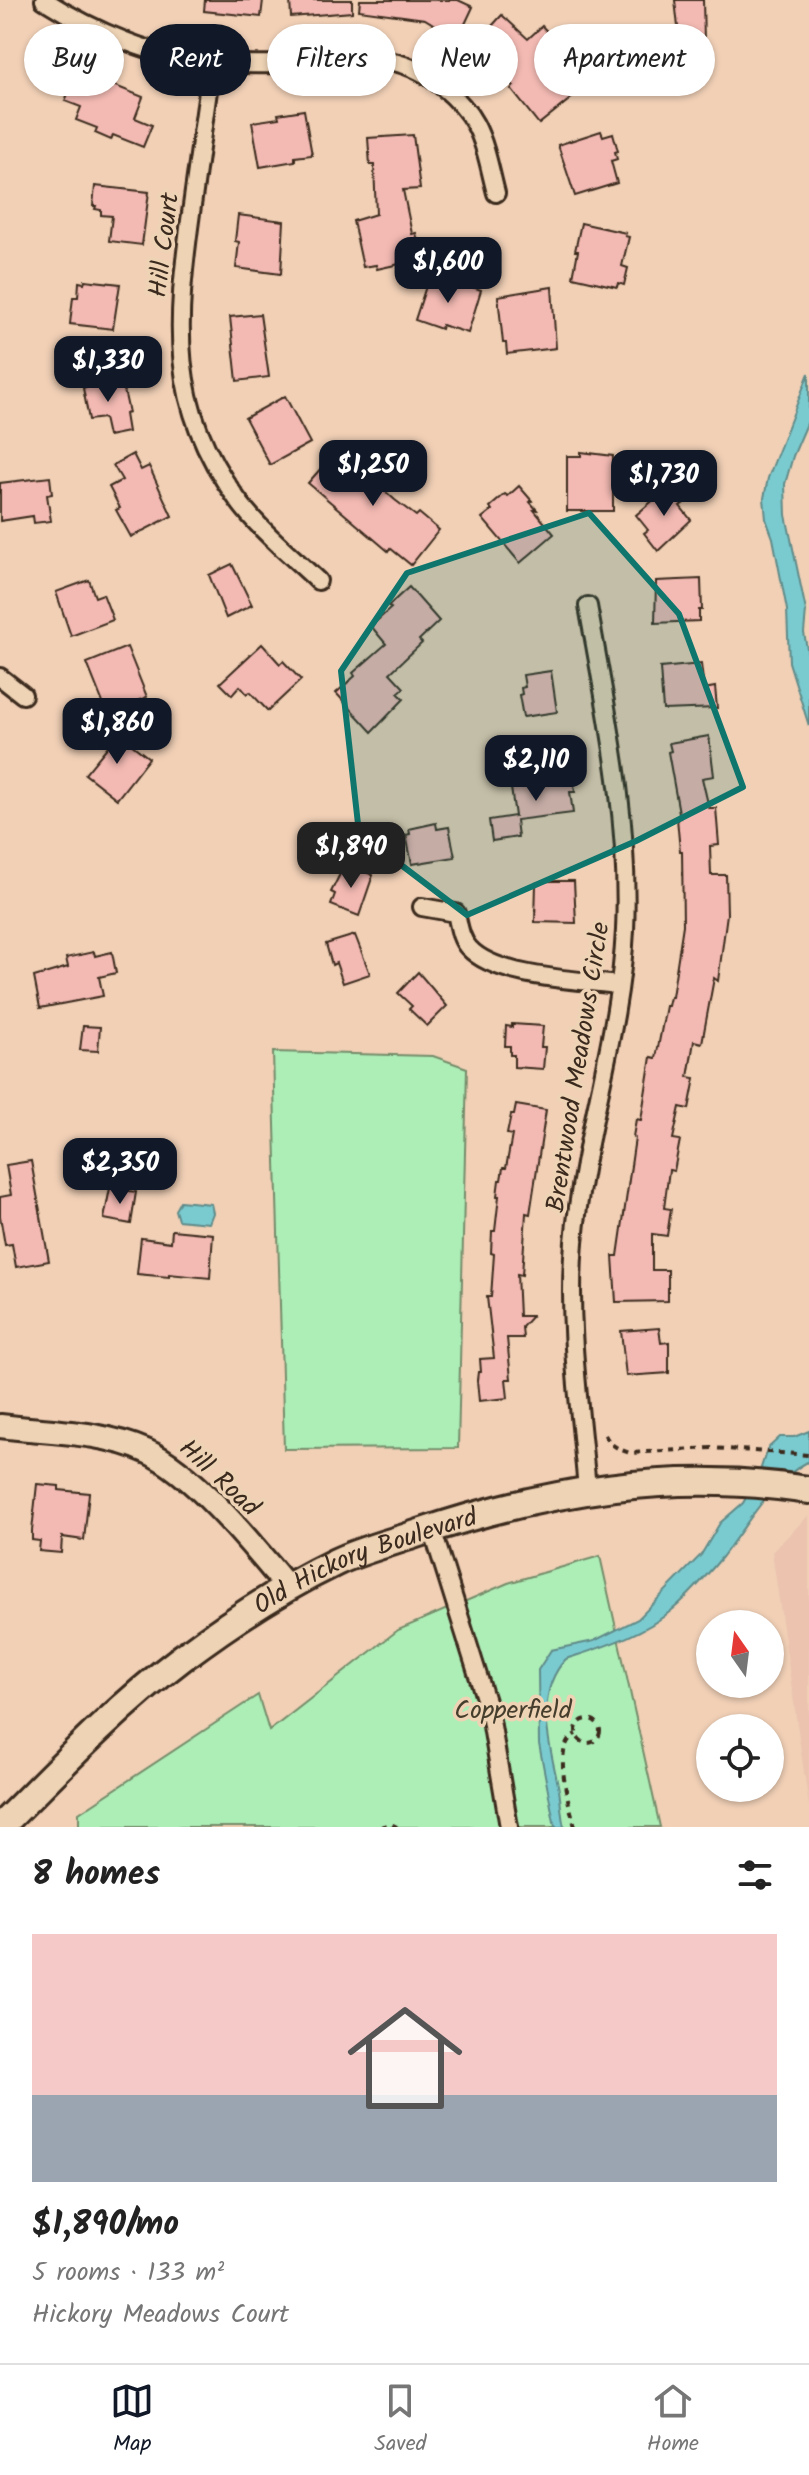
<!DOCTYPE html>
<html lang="en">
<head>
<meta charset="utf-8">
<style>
  :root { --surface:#fff; --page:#f2f2f2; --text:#222; --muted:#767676; --line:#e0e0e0; --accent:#111827 }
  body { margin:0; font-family:Kalam,sans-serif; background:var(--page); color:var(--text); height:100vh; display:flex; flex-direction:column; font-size:30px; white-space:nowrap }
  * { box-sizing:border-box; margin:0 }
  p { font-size:26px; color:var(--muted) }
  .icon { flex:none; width:44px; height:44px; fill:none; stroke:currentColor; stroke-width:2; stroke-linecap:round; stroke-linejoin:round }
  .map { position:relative; height:1827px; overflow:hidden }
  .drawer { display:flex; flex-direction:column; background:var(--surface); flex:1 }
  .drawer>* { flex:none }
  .guide { position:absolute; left:24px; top:24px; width:762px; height:72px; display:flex; gap:16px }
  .needle { width:52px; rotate:346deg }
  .fabs { position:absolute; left:696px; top:1610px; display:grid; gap:16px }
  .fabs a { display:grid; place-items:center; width:88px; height:88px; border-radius:50%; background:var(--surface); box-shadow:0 2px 6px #0004; font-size:40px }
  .price { position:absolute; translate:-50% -68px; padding:0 18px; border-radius:16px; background:var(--accent); color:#fff; font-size:26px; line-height:52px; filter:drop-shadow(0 2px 4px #0008) }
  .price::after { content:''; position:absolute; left:50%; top:48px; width:24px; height:18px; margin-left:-12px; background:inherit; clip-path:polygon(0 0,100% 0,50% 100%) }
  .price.selected { background:#222; color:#fff }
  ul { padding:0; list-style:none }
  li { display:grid; align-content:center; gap:16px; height:424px; padding:0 32px }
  li span { display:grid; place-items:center; height:248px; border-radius:0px; color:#555 }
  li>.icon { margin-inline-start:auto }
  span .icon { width:144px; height:144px; fill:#fffc; stroke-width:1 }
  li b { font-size:34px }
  h2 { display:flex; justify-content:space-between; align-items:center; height:96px; padding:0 32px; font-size:34px }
  .chip { padding:0 28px; border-radius:36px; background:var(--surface); box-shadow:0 2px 6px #0004; font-size:28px; line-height:72px }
  .chip.selected { background:var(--accent); color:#fff }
  .tab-bar { display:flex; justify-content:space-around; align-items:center; height:112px; border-top:2px solid var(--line); background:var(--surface); font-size:22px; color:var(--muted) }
  .tab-bar a { display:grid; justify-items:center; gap:4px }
  .tab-bar .selected { color:var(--accent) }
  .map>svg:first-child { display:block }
</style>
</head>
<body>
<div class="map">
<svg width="809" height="1827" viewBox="0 0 809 1827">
  <rect width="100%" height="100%" fill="#f1d0b6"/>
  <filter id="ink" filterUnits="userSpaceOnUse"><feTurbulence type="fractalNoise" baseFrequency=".0125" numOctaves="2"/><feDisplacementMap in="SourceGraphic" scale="16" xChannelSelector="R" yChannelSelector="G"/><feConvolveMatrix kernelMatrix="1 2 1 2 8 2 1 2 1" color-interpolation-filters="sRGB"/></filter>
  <g filter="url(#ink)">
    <path fill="#ebc3af" d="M809,1515V1806L772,1552Z"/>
    <g fill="#adeeb7" stroke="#748c6a" stroke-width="2">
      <path d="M273,1052L433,1056L467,1068L458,1448L284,1449Z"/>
      <path d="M600,1556L660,1827H79V1813L258,1695L269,1731L398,1630L508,1583Z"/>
    </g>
    <g fill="#7acbd0" stroke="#618b89" stroke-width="2">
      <path d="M809,373V419L793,456L785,484L786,515L806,611L804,633L809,659V726L789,662L787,610L773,538L766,519L764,498L768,478Z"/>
      <path d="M180,1201L211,1204L213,1213L209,1223L178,1220L175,1210Z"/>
      <path d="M809,1431V1461C770,1482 749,1522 723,1556C708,1574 690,1595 672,1610C643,1635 602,1647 566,1659C532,1694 551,1749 559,1790C561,1802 561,1815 564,1827H555L539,1744L538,1670L551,1650L594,1641L638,1619L701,1555L720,1523L743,1503L759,1474L767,1449L780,1437H794Z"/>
    </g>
    <g fill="#f3bab3" stroke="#3b2a1e" stroke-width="2">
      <path d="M205,0H263L261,17L204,11Z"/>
      <path d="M290,0H352V12L291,17Z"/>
      <path d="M360,0H458L473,7L458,39L425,19L359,10Z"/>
      <path d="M675,0H703L704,42L680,45Z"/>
      <path d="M502,15L528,39L542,26L573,60L565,66L572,74L562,81L574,96L539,124L511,89L514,86L486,60L484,62L470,50Z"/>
      <path d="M93,77L143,97L135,118L152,125L143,147L113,135L111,140L95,133L97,128L76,120L81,107L65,101L74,79L90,85Z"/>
      <path d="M304,110L312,155L295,157V161L260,167L252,122L279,118L278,114Z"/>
      <path d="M601,131L603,136L613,133L618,151L615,152L617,159L611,161L617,183L575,196L558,145Z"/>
      <path d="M413,135L420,189L403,190L412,234L416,233L422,259L377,269L376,265L363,267L353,221L376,214L374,165H370L368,138Z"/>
      <path d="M95,186L149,192L142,245L109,241L112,216L101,215V210L95,209L96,206H93Z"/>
      <path d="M238,215L284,221L281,274L236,268L239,242L235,241Z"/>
      <path d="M581,223L626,233L625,236L629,237L622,266L628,268L624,285L618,283L617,287L573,277L578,251H575Z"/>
      <path d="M429,277L454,285L455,281L481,290L468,333L442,325L441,329L415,320Z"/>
      <path d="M85,280L120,284L113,329L70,324L73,297H78L79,282L84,283Z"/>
      <path d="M552,287L556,348L507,354L506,343H503L498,296Z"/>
      <path d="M260,314L269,377L237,381L230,317Z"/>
      <path d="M121,376L129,413L125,414L128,432L108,436L104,418L89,420L83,388L88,386L87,383Z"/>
      <path d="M285,396L310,443L270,465L245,418Z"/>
      <path d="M338,449L395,500L416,516L419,513L439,530L411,565L390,548L388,551L308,483Z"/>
      <path d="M581,452L613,456V511H567V456H581Z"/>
      <path d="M133,454L141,470L149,466L172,516L131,537L116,510L120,508L109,487L122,480L113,465Z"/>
      <path d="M50,477L52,494L47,495L51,521L34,523L33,516L0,521V483Z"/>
      <path d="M519,486L532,501L530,502L537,510H534L554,534L520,563L482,518L492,510L490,507L505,494L508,496Z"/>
      <path d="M670,486L684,503L680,506L691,520L658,551L644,533L648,530L636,515Z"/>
      <path d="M232,564L252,605L226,618L209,575Z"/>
      <path d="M701,579L702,610H699V621L655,623L656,581Z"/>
      <path d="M89,580L95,597L103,594L113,620L71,636L56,592Z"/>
      <path d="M409,587L439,621L419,640L422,643L390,673L404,688L398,693L404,699L372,732L336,693L355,676L353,673L386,644L371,626L391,608L388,606Z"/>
      <path d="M262,644L280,664L283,661L301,680L268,711L250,692L247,694L240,686L232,695L220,683Z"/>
      <path d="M127,647L147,697L107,713L87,663Z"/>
      <path d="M701,664L704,689L715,687L717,708L663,710L660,668Z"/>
      <path d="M551,671L557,712L523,717L519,695L522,694L521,688L525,687L523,675Z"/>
      <path d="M118,734L149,758L117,799L85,774Z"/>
      <path d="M709,736L714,776L702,778L709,808H716L719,845L710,846L711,875H726L727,914L718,981L714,978L702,1043L694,1041L688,1077L695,1078L689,1109L680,1107L673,1139L680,1140L674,1171L669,1170L664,1208L671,1209L667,1236L652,1234V1270H668V1301L616,1302L613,1256H618L635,1138L633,1137L636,1119L641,1120L651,1057L656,1058L666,1006H668L670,997H672L683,925L682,851H680L677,818H680L668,752L671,751L669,743Z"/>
      <path d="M572,771L575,792H570L573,813L516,820L518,837L492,841L489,820L515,816L511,788L529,786L528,777Z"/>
      <path d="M436,823L437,829L449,827L455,857L412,864L406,835L410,834L409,829Z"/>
      <path d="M345,864L373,875L359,916L331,905L335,894L331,892Z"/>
      <path d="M545,881H574L576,923L535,922L536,883Z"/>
      <path d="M355,935L370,974L343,983L336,963L332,965L326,944Z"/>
      <path d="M94,952L95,956L112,952L116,973L99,977L103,996L40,1008L34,977L68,967L66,958Z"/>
      <path d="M418,972L447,1006L427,1026L409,1009L412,1006L398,993Z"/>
      <path d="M512,1024L543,1026L541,1047H545L543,1069L514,1067V1055H510V1046H505L506,1026L512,1027Z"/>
      <path d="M83,1026L100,1027L98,1051L80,1050Z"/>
      <path d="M516,1105L546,1110L530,1214L526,1213L522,1275L517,1274L519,1316H532L522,1327L523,1338H507L511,1379H506L508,1398L479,1401L477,1380L478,1372H481L480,1359L494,1358L487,1297H491L494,1254L491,1253L492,1231H495L499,1196H497L499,1180H501L503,1168H506L512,1135L507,1134L511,1115H514Z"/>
      <path d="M31,1161L49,1261L16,1267L12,1244L5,1245L0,1216V1197L11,1195L6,1165Z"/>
      <path d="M110,1188L136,1192L131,1224L104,1219Z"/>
      <path d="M172,1230L213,1234L210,1278L169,1274V1277L137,1274L141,1238L171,1242Z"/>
      <path d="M659,1328L661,1343L669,1342V1373L626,1376L621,1331Z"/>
      <path d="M37,1484L59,1486V1490L89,1493L84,1540L62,1537L61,1553L39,1551L40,1541L32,1540V1531Z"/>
    </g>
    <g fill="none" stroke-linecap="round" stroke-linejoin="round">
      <g stroke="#3b2a1e" stroke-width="22">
        <g id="minor">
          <path d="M44,0C93,31 156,58 214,63C238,64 263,65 287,64C345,60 394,46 443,87C456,98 467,109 475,124C486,145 490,170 496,193"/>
          <path d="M212,62C205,113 198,163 191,213C176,323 168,404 237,499C259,530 291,555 318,581"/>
          <path d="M0,677L23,695"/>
          <path d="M422,907L456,913C459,925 460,939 469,948C496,978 580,980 619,985"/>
          <path d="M587,1489C580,1407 567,1324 574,1242C583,1137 620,1035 625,930C630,821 607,713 588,606"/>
          <path d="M432,1529L490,1714L509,1827"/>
        </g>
      </g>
      <g stroke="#3b2a1e" stroke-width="28">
        <path id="tertiary" d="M0,1426C47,1432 102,1431 146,1451C194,1472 254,1547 288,1588"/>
      </g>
      <g stroke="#3b2a1e" stroke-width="32">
        <g id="primary">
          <path id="s1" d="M0,1827C59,1768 116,1708 182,1658C230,1622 282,1588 336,1562C361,1550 390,1543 416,1534C546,1490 673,1469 809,1490"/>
        </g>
      </g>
      <g stroke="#3b2a1e" stroke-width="4" stroke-dasharray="6 6" stroke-linecap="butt">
        <path d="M605,1435C611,1447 619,1449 630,1453L712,1448L809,1455"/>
        <circle cx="588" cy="1731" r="12"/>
        <path d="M381,1827L391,1824L397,1827"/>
        <path d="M575,1827C570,1805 550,1747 576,1734"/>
      </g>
      <use href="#minor" stroke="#eed3b5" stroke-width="16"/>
      <use href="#tertiary" stroke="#eed3b5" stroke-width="22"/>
      <use href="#primary" stroke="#eed3b5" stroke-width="26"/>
    </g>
  </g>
  <path fill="#0f766e" fill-opacity="0.2" stroke="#0f766e" stroke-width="6" stroke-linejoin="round" d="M589,513L679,614L743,787L636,841L467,915L359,833L341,671L407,573Z"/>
  <g text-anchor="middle" stroke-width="7" stroke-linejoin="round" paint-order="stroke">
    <g font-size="26" fill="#3b2a1e" stroke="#eed3b5">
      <text transform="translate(163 245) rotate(-83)" y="9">Hill Court</text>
      <text transform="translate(577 1067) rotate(-81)" y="9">Brentwood Meadows Circle</text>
      <text transform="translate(220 1477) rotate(43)" y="9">Hill Road</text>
      <text dy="9" stroke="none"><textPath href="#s1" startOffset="458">Old Hickory Boulevard</textPath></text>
    </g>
    <g font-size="26" fill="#463e2d" stroke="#eed3b5">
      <text x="513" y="1718">Copperfield</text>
    </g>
  </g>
</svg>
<div class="fabs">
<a><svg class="needle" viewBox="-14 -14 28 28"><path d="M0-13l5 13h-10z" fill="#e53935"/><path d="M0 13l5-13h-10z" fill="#767676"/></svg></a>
<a><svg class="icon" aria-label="locate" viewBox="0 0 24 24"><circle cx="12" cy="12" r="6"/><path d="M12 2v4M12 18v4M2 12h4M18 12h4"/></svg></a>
</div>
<b class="price" style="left:448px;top:305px">$1,600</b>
<b class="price" style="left:108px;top:404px">$1,330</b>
<b class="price" style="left:373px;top:508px">$1,250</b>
<b class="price" style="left:664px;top:518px">$1,730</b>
<b class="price" style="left:117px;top:766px">$1,860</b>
<b class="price" style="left:536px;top:803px">$2,110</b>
<b class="price selected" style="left:351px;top:890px">$1,890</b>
<b class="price" style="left:120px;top:1206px">$2,350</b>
<div class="guide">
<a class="chip">Buy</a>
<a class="chip selected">Rent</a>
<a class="chip">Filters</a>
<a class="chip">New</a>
<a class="chip">Apartment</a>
</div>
</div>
<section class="drawer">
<h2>8 homes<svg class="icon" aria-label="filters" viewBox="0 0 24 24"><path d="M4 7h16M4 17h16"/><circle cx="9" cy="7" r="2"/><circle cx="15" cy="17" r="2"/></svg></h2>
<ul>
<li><span style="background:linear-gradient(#f6c9c9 65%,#9aa5b1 0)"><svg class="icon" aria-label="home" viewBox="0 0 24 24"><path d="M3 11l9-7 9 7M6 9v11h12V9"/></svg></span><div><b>$1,890/mo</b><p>5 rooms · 133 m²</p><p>Hickory Meadows Court</p></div></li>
</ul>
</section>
<nav class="tab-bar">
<a class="selected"><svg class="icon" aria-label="map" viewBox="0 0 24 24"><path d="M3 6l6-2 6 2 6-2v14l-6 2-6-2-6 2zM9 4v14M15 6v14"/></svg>Map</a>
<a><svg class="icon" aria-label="saved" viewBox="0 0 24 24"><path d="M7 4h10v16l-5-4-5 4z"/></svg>Saved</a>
<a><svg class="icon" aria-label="home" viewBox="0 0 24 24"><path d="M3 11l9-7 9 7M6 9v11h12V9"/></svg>Home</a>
</nav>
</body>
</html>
